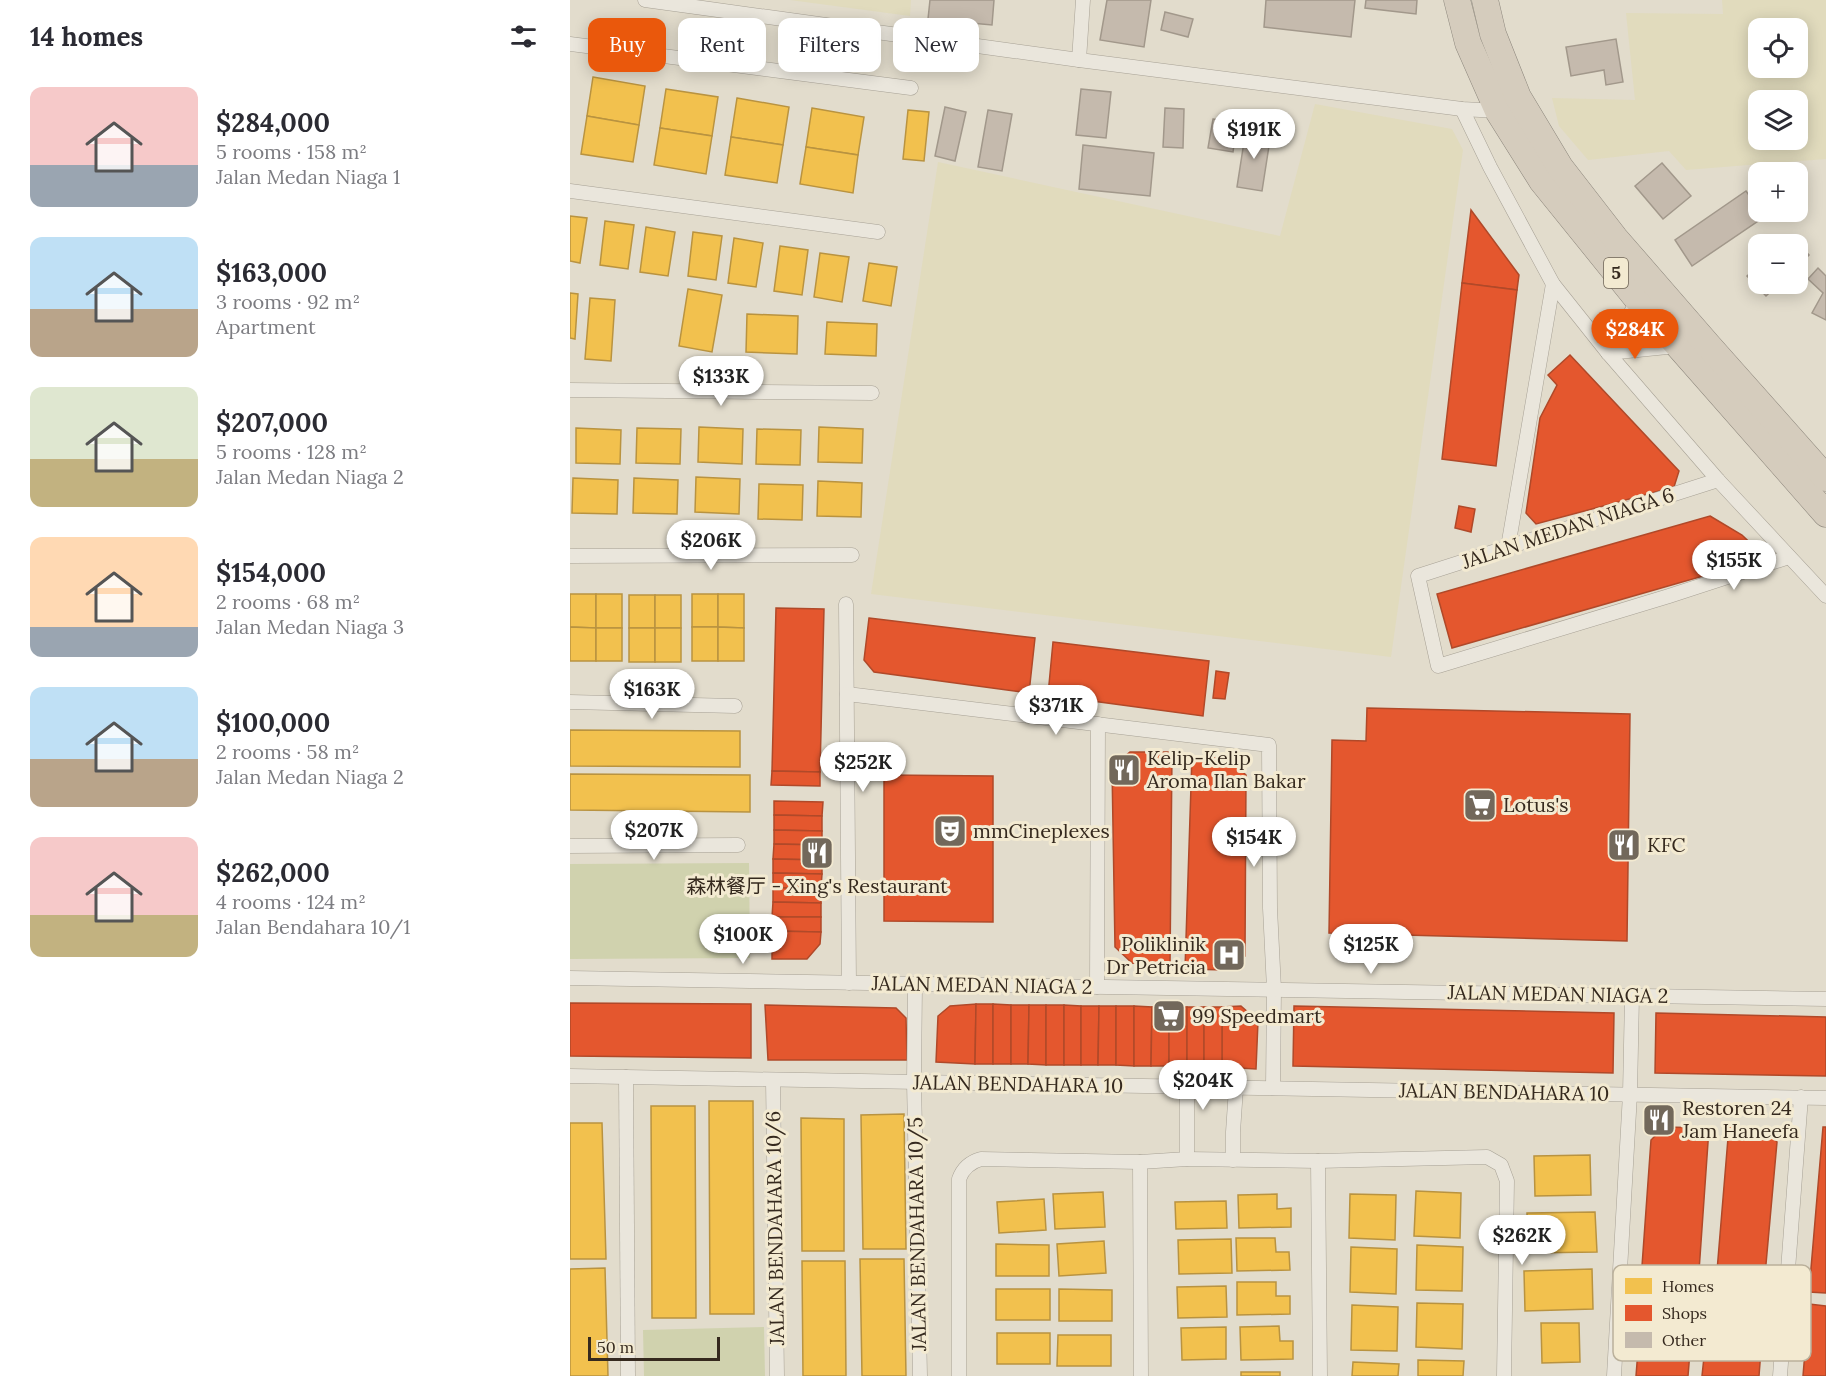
<!DOCTYPE html>
<html lang="en">
<head>
<meta charset="utf-8">
<style>
  :root { --surface:#fff; --page:#f2f2f3; --text:#2b2b33; --muted:#7c7c81; --accent:#ea580c }
  body { margin:0; font-family:Lora,"Noto Sans SC",serif; background:var(--page); color:var(--text); height:100vh; display:flex; flex-direction:column; font-size:22px; white-space:nowrap }
  * { box-sizing:border-box; margin:0 }
  p { font-size:20px; color:var(--muted) }
  .icon { flex:none; width:33px; height:33px; fill:none; stroke:currentColor; stroke-width:2; stroke-linecap:round; stroke-linejoin:round }
  .map { position:relative; flex:1; overflow:hidden }
  .side { display:flex; flex-direction:column; background:var(--surface); width:570px }
  .side>* { flex:none }
  .hud { position:absolute; left:18px; top:18px; width:570px; height:54px; display:flex; gap:12px }
  .buttons { position:absolute; left:1178px; top:18px; display:grid; gap:12px }
  .buttons a { display:grid; place-items:center; width:60px; height:60px; border-radius:12px; background:var(--surface); box-shadow:0 3px 15px #0003; font-size:30px }
  .scale { position:absolute; left:18px; bottom:15px; width:132px; box-sizing:border-box; padding-left:6px; border:3px solid #35291e; border-top:0; font-size:16px; line-height:21px; white-space:nowrap; color:#35291e; -webkit-text-stroke:4px #f3ead1; paint-order:stroke }
  .price { position:absolute; translate:-50% -51px; padding:0 14px; border-radius:21px; background:#fff; color:#222; font-size:20px; line-height:39px; filter:drop-shadow(0 2px 3px #0008) }
  .price::after { content:''; position:absolute; left:50%; top:36px; width:18px; height:14px; margin-left:-9px; background:inherit; clip-path:polygon(0 0,100% 0,50% 100%) }
  .price.current { background:var(--accent); color:#fff }
  ul { padding:0; list-style:none }
  li { display:flex; align-items:center; gap:18px; height:150px; padding:0 30px }
  li span { display:grid; place-items:center; flex:none; width:168px; height:120px; border-radius:12px; color:#555 }
  li>.icon { margin-inline-start:auto }
  span .icon { width:72px; height:72px; fill:#fffc; stroke-width:1 }
  li b { font-size:26px }
  h2 { display:flex; justify-content:space-between; align-items:center; height:72px; padding:0 30px; font-size:26px }
  .chip { padding:0 21px; border-radius:12px; background:var(--surface); box-shadow:0 3px 15px #0003; font-size:21px; line-height:54px }
  .chip.current { background:var(--accent); color:#fff }
  main { display:flex; flex:1; min-height:0 }
  .map>svg:first-child { display:block }
</style>
</head>
<body>
<main>
<section class="side">
<h2>14 homes<svg class="icon" aria-label="filters" viewBox="0 0 24 24"><path d="M4 7h16M4 17h16"/><circle cx="9" cy="7" r="2"/><circle cx="15" cy="17" r="2"/></svg></h2>
<ul>
<li><span style="background:linear-gradient(#f6c9c9 65%,#9aa5b1 0)"><svg class="icon" aria-label="home" viewBox="0 0 24 24"><path d="M3 11l9-7 9 7M6 9v11h12V9"/></svg></span><div><b>$284,000</b><p>5 rooms · 158 m²</p><p>Jalan Medan Niaga 1</p></div></li>
<li><span style="background:linear-gradient(#bfe0f5 60%,#b9a48a 0)"><svg class="icon" aria-label="home" viewBox="0 0 24 24"><path d="M3 11l9-7 9 7M6 9v11h12V9"/></svg></span><div><b>$163,000</b><p>3 rooms · 92 m²</p><p>Apartment</p></div></li>
<li><span style="background:linear-gradient(#dfe7d0 60%,#c2b280 0)"><svg class="icon" aria-label="home" viewBox="0 0 24 24"><path d="M3 11l9-7 9 7M6 9v11h12V9"/></svg></span><div><b>$207,000</b><p>5 rooms · 128 m²</p><p>Jalan Medan Niaga 2</p></div></li>
<li><span style="background:linear-gradient(#ffd9b3 75%,#9aa5b1 0)"><svg class="icon" aria-label="home" viewBox="0 0 24 24"><path d="M3 11l9-7 9 7M6 9v11h12V9"/></svg></span><div><b>$154,000</b><p>2 rooms · 68 m²</p><p>Jalan Medan Niaga 3</p></div></li>
<li><span style="background:linear-gradient(#bfe0f5 60%,#b9a48a 0)"><svg class="icon" aria-label="home" viewBox="0 0 24 24"><path d="M3 11l9-7 9 7M6 9v11h12V9"/></svg></span><div><b>$100,000</b><p>2 rooms · 58 m²</p><p>Jalan Medan Niaga 2</p></div></li>
<li><span style="background:linear-gradient(#f6c9c9 65%,#c2b280 0)"><svg class="icon" aria-label="home" viewBox="0 0 24 24"><path d="M3 11l9-7 9 7M6 9v11h12V9"/></svg></span><div><b>$262,000</b><p>4 rooms · 124 m²</p><p>Jalan Bendahara 10/1</p></div></li>
</ul>
</section>
<div class="map">
<svg width="1256" height="1376" viewBox="0 0 1256 1376">
  <rect width="100%" height="100%" fill="#e2dccc"/>
  <g fill="#e1dbbd" fill-rule="evenodd">
    <path d="M220,0H341L340,16Z"/>
    <path d="M1152,0H1256V159L1116,170L1099,151L1018,160L989,126L982,98L1065,100L1056,13L1153,14ZM1227,28V68H1188V28ZM1227,100V140H1188V100Z"/>
    <path d="M745,104L882,129L893,150L821,657L301,594L368,162L710,236Z"/>
  </g>
  <g fill="#d0d2ae">
    <path d="M179,863L180,958L0,959V864Z"/>
    <path d="M194,1327L195,1376H74L73,1330Z"/>
  </g>
  <g fill="#f2c14e" stroke="#b99340" stroke-width="1.5">
    <path d="M23,77L75,86L69,125L17,116Z"/>
    <path d="M96,89L148,97L142,136L90,128Z"/>
    <path d="M167,98L219,107L213,145L161,137Z"/>
    <path d="M242,108L294,117L288,155L236,147Z"/>
    <path d="M338,110L359,112L354,161L333,159Z"/>
    <path d="M17,116L69,125L63,162L11,154Z"/>
    <path d="M90,128L142,136L136,174L84,165Z"/>
    <path d="M161,137L213,145L207,183L155,175Z"/>
    <path d="M236,147L288,155L283,193L230,184Z"/>
    <path d="M0,216L17,218L10,263L0,261Z"/>
    <path d="M35,221L64,225L58,269L30,265Z"/>
    <path d="M76,227L105,232L98,276L70,272Z"/>
    <path d="M123,232L152,236L146,280L118,276Z"/>
    <path d="M164,238L193,243L186,287L158,283Z"/>
    <path d="M210,246L238,250L232,295L204,291Z"/>
    <path d="M250,253L279,257L272,302L244,297Z"/>
    <path d="M299,263L327,267L321,306L293,301Z"/>
    <path d="M118,289L152,295L142,352L109,346Z"/>
    <path d="M0,293L8,294L5,339L0,338Z"/>
    <path d="M20,298L45,300L41,361L15,359Z"/>
    <path d="M177,314L228,316L227,354L176,352Z"/>
    <path d="M257,322L307,324L306,356L255,354Z"/>
    <path d="M129,427L173,429L172,464L128,462Z"/>
    <path d="M249,427L293,429L292,463L248,462Z"/>
    <path d="M6,428L51,430L50,464L6,463Z"/>
    <path d="M67,428L111,429L110,464L66,463Z"/>
    <path d="M187,429L231,430L230,465L186,464Z"/>
    <path d="M126,477L170,479L169,514L125,512Z"/>
    <path d="M3,478L48,480L47,514L2,513Z"/>
    <path d="M64,478L108,480L107,514L63,513Z"/>
    <path d="M248,481L292,483L291,517L247,516Z"/>
    <path d="M189,484L233,485L232,520L188,519Z"/>
    <path d="M0,594H26V628L0,627Z"/>
    <rect x="26" y="594" width="26" height="34"/>
    <rect x="122" y="594" width="26" height="33"/>
    <path d="M148,594H174V628L148,627Z"/>
    <rect x="59" y="595" width="26" height="33"/>
    <rect x="85" y="595" width="26" height="33"/>
    <path d="M0,627L26,628V661H0Z"/>
    <rect x="122" y="627" width="26" height="34"/>
    <path d="M148,627L174,628V661H148Z"/>
    <rect x="26" y="628" width="26" height="33"/>
    <rect x="59" y="628" width="26" height="34"/>
    <rect x="85" y="628" width="26" height="34"/>
    <path d="M0,730L170,731V767L0,766Z"/>
    <path d="M0,774L180,775V812L0,810Z"/>
    <path d="M139,1101H183L184,1314H140Z"/>
    <path d="M81,1106H125L126,1318H82Z"/>
    <path d="M334,1114L336,1249H293L291,1115Z"/>
    <path d="M231,1118L274,1119V1251H232Z"/>
    <path d="M0,1123H32L36,1259H0Z"/>
    <path d="M1020,1155L1021,1195L965,1196L964,1156Z"/>
    <path d="M846,1191L891,1193L890,1238L844,1236Z"/>
    <path d="M533,1192L535,1227L485,1229L483,1194Z"/>
    <path d="M707,1194V1209L721,1208V1227L669,1228L668,1195Z"/>
    <path d="M780,1194L826,1195L825,1240L779,1238Z"/>
    <path d="M474,1199L476,1230L429,1233L427,1202Z"/>
    <path d="M656,1201L657,1228L606,1229L605,1202Z"/>
    <path d="M1025,1212L1027,1252L958,1253L957,1213Z"/>
    <path d="M666,1238H705L706,1252H719L720,1270L667,1271Z"/>
    <path d="M661,1239L662,1273L609,1274L608,1240Z"/>
    <path d="M534,1241L536,1273L489,1276L487,1244Z"/>
    <path d="M426,1244L479,1245V1276H426Z"/>
    <path d="M847,1245L893,1247L892,1291L846,1290Z"/>
    <path d="M781,1247L827,1249L826,1294L780,1292Z"/>
    <path d="M290,1259H334L336,1376H292Z"/>
    <path d="M232,1261H275L276,1376H233Z"/>
    <path d="M35,1268L38,1376H0V1269Z"/>
    <path d="M1022,1269L1023,1309L955,1311L954,1271Z"/>
    <path d="M667,1282H706V1296H720V1314L667,1315Z"/>
    <path d="M656,1286L657,1317L608,1318L607,1287Z"/>
    <rect x="426" y="1289" width="54" height="31"/>
    <path d="M489,1289L542,1290V1321H489Z"/>
    <path d="M847,1303L893,1304L892,1349L846,1347Z"/>
    <path d="M782,1305L828,1307L827,1351L781,1350Z"/>
    <path d="M971,1323H1009L1010,1362L972,1363Z"/>
    <path d="M709,1326L710,1341H723V1359L671,1360L670,1327Z"/>
    <path d="M656,1327V1359L612,1360L611,1328Z"/>
    <rect x="427" y="1333" width="53" height="31"/>
    <path d="M488,1335H541V1366H487Z"/>
    <path d="M848,1360L894,1361L893,1376H848Z"/>
    <path d="M783,1362L829,1364L828,1376H782Z"/>
    <rect x="671" y="1372" width="39" height="4"/>
  </g>
  <g fill="#e4572e" stroke="#b04929" stroke-width="1.5">
    <path d="M901,210L949,275L947,290L892,283Z"/>
    <path d="M892,283L947,290L926,466L872,459Z"/>
    <path d="M1000,355L1109,471L1104,487L966,524L956,513L970,418L987,385L978,375Z"/>
    <path d="M889,506L905,509L901,532L885,528Z"/>
    <path d="M1140,516L1172,535L1196,558L882,648L867,594Z"/>
    <path d="M206,608L254,609L250,772L202,771Z"/>
    <path d="M299,618L465,638L459,693L304,672L294,660Z"/>
    <path d="M483,642L639,661L633,716L478,695Z"/>
    <path d="M646,671L659,673L655,699L643,698Z"/>
    <path d="M797,708L1060,714L1057,941L759,933L762,740L796,741Z"/>
    <path d="M560,752H602L600,966L562,963L545,947L542,767Z"/>
    <path d="M622,756L659,759L676,775L675,956L656,970L615,969Z"/>
    <path d="M202,771L250,772V786L201,785Z"/>
    <path d="M314,775L423,776V922L314,921Z"/>
    <path d="M204,801L253,802L252,816L204,815Z"/>
    <path d="M204,815L252,816V831L204,830Z"/>
    <path d="M204,830L252,831V845L204,844Z"/>
    <path d="M204,844L252,845V860L203,859Z"/>
    <path d="M203,859L252,860V874L203,873Z"/>
    <path d="M203,873L252,874L251,888H203Z"/>
    <path d="M203,888H251V903L203,902Z"/>
    <path d="M203,902L251,903V917H202Z"/>
    <path d="M202,917H251V932L202,931Z"/>
    <path d="M202,931L251,932L250,944L237,959H202Z"/>
    <path d="M0,1003L181,1004V1058L0,1056Z"/>
    <path d="M406,1004L405,1064L366,1062L368,1016L380,1006Z"/>
    <path d="M406,1004H423V1064H405Z"/>
    <path d="M423,1004L441,1005V1064H423Z"/>
    <path d="M195,1005L326,1008L336,1018L337,1060H198Z"/>
    <path d="M441,1005H459L458,1064H441Z"/>
    <path d="M459,1005H476V1065L458,1064Z"/>
    <rect x="476" y="1005" width="18" height="60"/>
    <path d="M494,1005L511,1006V1065H494Z"/>
    <path d="M511,1006H529L528,1065H511Z"/>
    <path d="M529,1006H546V1065H528Z"/>
    <path d="M546,1006H564V1066L546,1065Z"/>
    <path d="M564,1006L582,1007L581,1066H564Z"/>
    <path d="M671,1006L688,1021L686,1069L652,1067V1007Z"/>
    <path d="M724,1006L1044,1013L1043,1073L723,1066Z"/>
    <path d="M582,1007H599V1066H581Z"/>
    <rect x="599" y="1007" width="18" height="59"/>
    <path d="M617,1007H634V1067L617,1066Z"/>
    <rect x="634" y="1007" width="18" height="60"/>
    <path d="M1086,1013L1256,1017V1076L1085,1073Z"/>
    <path d="M1159,1126L1197,1130L1207,1142L1195,1275L1147,1271Z"/>
    <path d="M1094,1127L1139,1128L1129,1271L1072,1266L1081,1140Z"/>
    <path d="M1253,1127H1256V1293L1239,1292Z"/>
    <path d="M1073,1286L1125,1291L1118,1376H1066Z"/>
    <path d="M1141,1291L1195,1297L1189,1376H1132Z"/>
    <path d="M1239,1304L1256,1306V1376H1233Z"/>
  </g>
  <g fill="#c5baad" stroke="#a2988b" stroke-width="1.5">
    <path d="M360,0H424L422,25L358,19Z"/>
    <path d="M537,0H581L574,47L530,40Z"/>
    <path d="M696,0H785L781,37L694,27Z"/>
    <path d="M796,0H847L846,14L795,8Z"/>
    <path d="M595,12L623,19L618,37L591,30Z"/>
    <path d="M1046,39L1053,82L1036,85L1034,70L1001,76L996,47Z"/>
    <path d="M511,89L541,92L536,138L506,135Z"/>
    <path d="M375,107L396,112L385,161L365,156Z"/>
    <path d="M595,108L614,109L613,148L593,147Z"/>
    <path d="M418,110L442,114L432,171L408,167Z"/>
    <path d="M643,119L667,123L663,152L638,148Z"/>
    <path d="M676,129L701,133L692,191L667,187Z"/>
    <path d="M513,145L584,153L580,196L509,189Z"/>
    <path d="M1092,163L1121,196L1093,219L1065,186Z"/>
    <path d="M1176,191L1188,208V212H1190L1194,217L1122,266L1105,240Z"/>
    <path d="M1220,235L1239,255L1227,267V244H1210Z"/>
    <path d="M1188,266V284H1209L1196,296L1177,276Z"/>
    <path d="M1248,268L1256,276V320L1242,313L1253,293L1238,279Z"/>
  </g>
  <g fill="none" stroke-linecap="round" stroke-linejoin="round">
    <g stroke="#a7a195" stroke-width="15">
      <g id="street">
        <path d="M75,0L509,60L892,109L928,111"/>
        <path d="M0,44L341,88"/>
        <path d="M509,60L513,0"/>
        <path d="M892,109L920,167L983,284L1038,353L1148,480L1256,596"/>
        <path d="M0,191L308,232"/>
        <path d="M1038,353L1107,346"/>
        <path d="M1038,353L1068,300"/>
        <path d="M0,390L302,393"/>
        <path d="M1148,480L848,576L868,666L1099,596L1219,557"/>
        <path d="M938,547L983,284"/>
        <path d="M0,556L282,555"/>
        <path d="M276,604L279,983"/>
        <path d="M277,694L699,745L700,908L704,989L703,1088"/>
        <path d="M0,702L165,706"/>
        <path d="M0,846L168,845"/>
        <path d="M0,978L1256,999"/>
        <path d="M345,984L344,1082L350,1376"/>
        <path d="M527,987L528,724"/>
        <path d="M0,1076L1256,1098"/>
        <path d="M56,1077L58,1376"/>
        <path d="M203,1080L207,1376"/>
        <path d="M617,1159V1087"/>
        <path d="M663,1160V1132L666,1088"/>
        <path d="M748,1161L750,1376"/>
        <path d="M570,1162L571,1376"/>
        <path d="M389,1376V1179C393,1168 400,1162 411,1159L570,1162L617,1159L748,1161L917,1157L931,1165L937,1181L934,1376"/>
        <path d="M1044,1376L1060,1094L1062,996"/>
        <path d="M1210,1376L1231,1097"/>
      </g>
    </g>
    <g stroke="#8c867c" stroke-width="27">
      <g id="highway">
        <path d="M887,0L898,43L928,111L972,181L1068,300L1256,514"/>
        <path d="M915,0L923,34L948,97L990,167L1045,238L1138,345L1256,478"/>
      </g>
    </g>
    <use href="#street" stroke="#eae6dc" stroke-width="14"/>
    <use href="#highway" stroke="#d5ccbd" stroke-width="26"/>
  </g>
  <defs>
    <g id="restaurant-square" transform="scale(1.725)"><rect x="-9" y="-9" width="18" height="18" rx="4" fill="#72685b" stroke="#f3ead1"/><path d="M-5-6h1v4h1v-4h1v4h1v-4h1v5L-1.5 .5V6h-2V.5L-5-1ZM5-6V6H3V1.5H1.5Q1.5-4 5-6Z" fill="#fff"/></g>
    <g id="supermarket-square" transform="scale(1.725)"><rect x="-9" y="-9" width="18" height="18" rx="4" fill="#72685b" stroke="#f3ead1"/><path d="M-6-5.5h2.5l.6 2H6L4.5 2H-2.5L-4.4-4H-6ZM-1.5 3.2a1.3 1.3 0 1 0 .1 0ZM3 3.2a1.3 1.3 0 1 0 .1 0Z" fill="#fff"/></g>
    <g id="theatre-square" transform="scale(1.725)"><rect x="-9" y="-9" width="18" height="18" rx="4" fill="#72685b" stroke="#f3ead1"/><path d="M-5-5.5Q0-4 5-5.5V0Q5 5 0 6Q-5 5-5 0ZM-3.3-2.5H-1v1.5H-3.3ZM1-2.5H3.3v1.5H1ZM-2.8 1Q0 5.5 2.8 1Z" fill="#fff"/></g>
    <g id="hospital-square" transform="scale(1.725)"><rect x="-9" y="-9" width="18" height="18" rx="4" fill="#72685b" stroke="#f3ead1"/><path d="M-5-5h3v3.5h4V-5h3V5h-3V1.5h-4V5h-3Z" fill="#fff"/></g>
  </defs>
  <g fill-rule="evenodd">
    <use href="#restaurant-square" x="554" y="770"/>
    <use href="#supermarket-square" x="910" y="805"/>
    <use href="#theatre-square" x="380" y="831"/>
    <use href="#restaurant-square" x="1054" y="845"/>
    <use href="#restaurant-square" x="247" y="853"/>
    <use href="#hospital-square" x="659" y="955"/>
    <use href="#supermarket-square" x="599" y="1016"/>
    <use href="#restaurant-square" x="1089" y="1120"/>
  </g>
  <g text-anchor="middle" stroke-width="6" stroke-linejoin="round" paint-order="stroke">
    <rect fill="#f3ead1" stroke="#6e6354" stroke-width="1.5" x="1034" y="258" width="24" height="30" rx="4.5"/>
    <g font-size="18" font-weight="bold" fill="#35291e">
      <text x="1046" y="279">5</text>
    </g>
    <g font-size="20" fill="#35291e" stroke="#f3ead1">
      <text transform="translate(998 528) rotate(-18)" y="7">JALAN MEDAN NIAGA 6</text>
      <text transform="translate(412 985) rotate(1)" y="7">JALAN MEDAN NIAGA 2</text>
      <text transform="translate(988 994) rotate(1)" y="7">JALAN MEDAN NIAGA 2</text>
      <text transform="translate(448 1084) rotate(1)" y="7">JALAN BENDAHARA 10</text>
      <text transform="translate(934 1092) rotate(1)" y="7">JALAN BENDAHARA 10</text>
      <text transform="translate(205 1228) rotate(-91)" y="7">JALAN BENDAHARA 10/6</text>
      <text transform="translate(347 1234) rotate(-91)" y="7">JALAN BENDAHARA 10/5</text>
    </g>
    <g font-size="20" fill="#35291e" stroke="#f3ead1" text-anchor="start">
      <text x="577" y="765">Kelip-Kelip<tspan x="577" dy="23">Aroma Ilan Bakar</tspan></text>
      <text x="933" y="812">Lotus's</text>
      <text x="403" y="838">mmCineplexes</text>
      <text x="1077" y="852">KFC</text>
      <text x="247" y="893" text-anchor="middle">森林餐厅 - Xing's Restaurant</text>
      <text x="636" y="951" text-anchor="end">Poliklinik<tspan x="636" dy="23">Dr Petricia</tspan></text>
      <text x="622" y="1023">99 Speedmart</text>
      <text x="1112" y="1115">Restoren 24<tspan x="1112" dy="23">Jam Haneefa</tspan></text>
    </g>
  </g>
  <rect x="1043" y="1265" width="198" height="96" rx="9" fill="#f3ead1" stroke="#bab09b" stroke-width="1.5"/>
  <rect x="1055" y="1278" width="27" height="16" fill="#f2c14e"/>
  <rect x="1055" y="1305" width="27" height="16" fill="#e4572e"/>
  <rect x="1055" y="1332" width="27" height="16" fill="#c5baad"/>
  <g font-size="16" fill="#35291e">
    <text x="1092" y="1292">Homes</text>
    <text x="1092" y="1319">Shops</text>
    <text x="1092" y="1346">Other</text>
  </g>
</svg>
<div class="buttons">
<a><svg class="icon" aria-label="locate" viewBox="0 0 24 24"><circle cx="12" cy="12" r="6"/><path d="M12 2v4M12 18v4M2 12h4M18 12h4"/></svg></a>
<a><svg class="icon" aria-label="layers" viewBox="0 0 24 24"><path d="M12 4l9 5-9 5-9-5zM3 14l9 5 9-5"/></svg></a>
<a>+</a>
<a>−</a>
</div>
<div class="scale">50 m</div>
<b class="price" style="left:684px;top:160px">$191K</b>
<b class="price current" style="left:1065px;top:360px">$284K</b>
<b class="price" style="left:151px;top:407px">$133K</b>
<b class="price" style="left:141px;top:571px">$206K</b>
<b class="price" style="left:1164px;top:591px">$155K</b>
<b class="price" style="left:82px;top:720px">$163K</b>
<b class="price" style="left:486px;top:736px">$371K</b>
<b class="price" style="left:293px;top:793px">$252K</b>
<b class="price" style="left:84px;top:861px">$207K</b>
<b class="price" style="left:684px;top:868px">$154K</b>
<b class="price" style="left:173px;top:965px">$100K</b>
<b class="price" style="left:801px;top:975px">$125K</b>
<b class="price" style="left:633px;top:1111px">$204K</b>
<b class="price" style="left:952px;top:1266px">$262K</b>
<div class="hud">
<a class="chip current">Buy</a>
<a class="chip">Rent</a>
<a class="chip">Filters</a>
<a class="chip">New</a>
</div>
</div>
</main>
</body>
</html>
